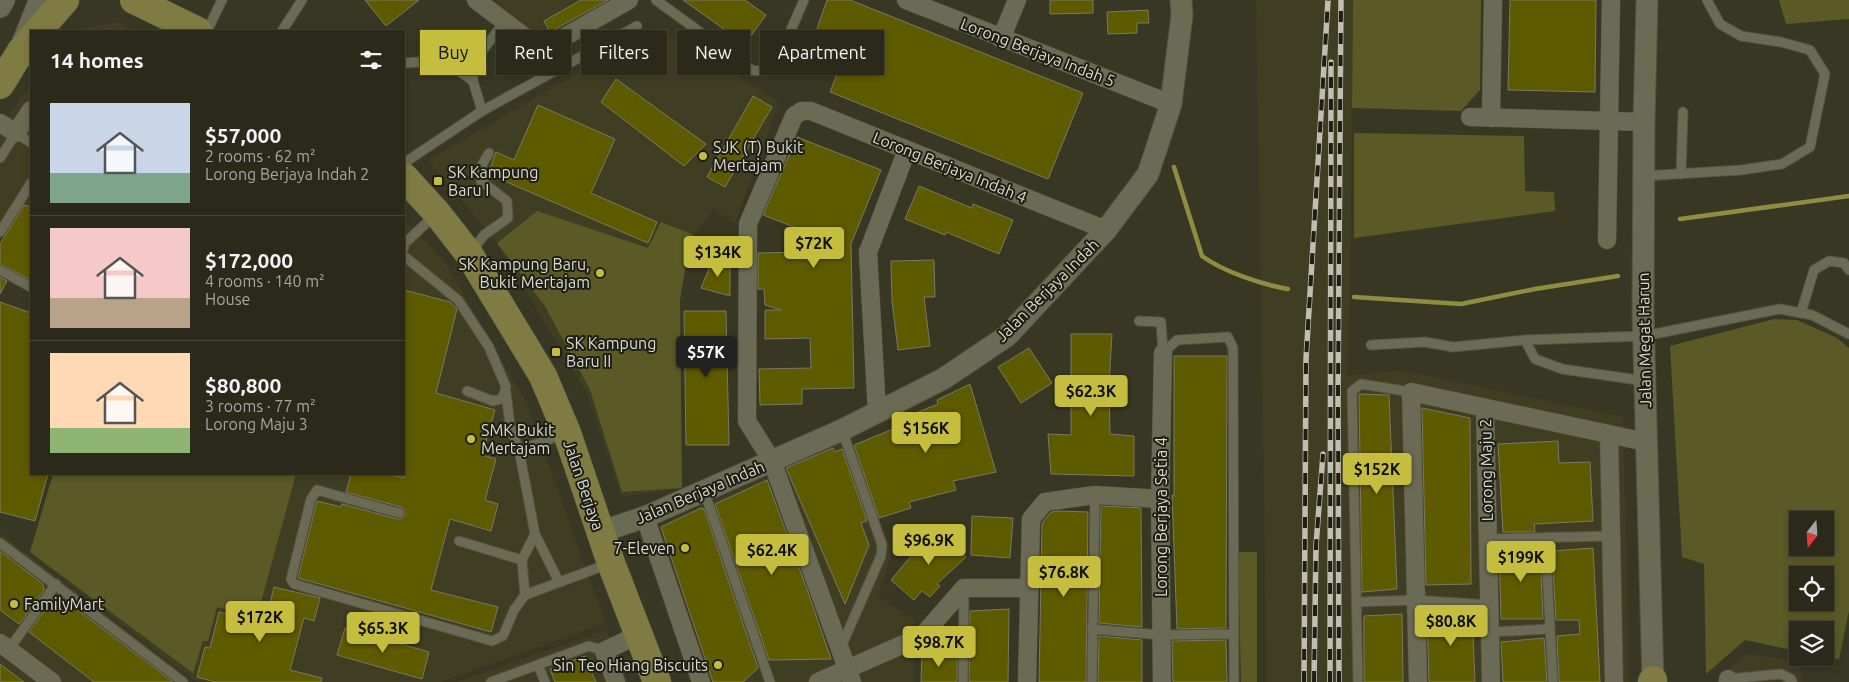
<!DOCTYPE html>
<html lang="en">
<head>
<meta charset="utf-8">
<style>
  :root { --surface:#2a291a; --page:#363527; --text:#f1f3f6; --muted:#a5a6a2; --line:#464539; --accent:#c4bd3e }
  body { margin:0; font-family:Ubuntu,sans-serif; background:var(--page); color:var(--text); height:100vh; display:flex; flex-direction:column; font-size:19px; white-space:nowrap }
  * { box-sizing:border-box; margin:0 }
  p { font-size:16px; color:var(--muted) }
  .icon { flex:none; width:28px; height:28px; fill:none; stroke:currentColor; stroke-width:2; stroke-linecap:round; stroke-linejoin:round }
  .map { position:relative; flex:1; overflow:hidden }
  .side { position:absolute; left:30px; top:30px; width:375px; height:445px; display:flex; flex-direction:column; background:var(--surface); border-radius:0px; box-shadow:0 2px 8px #0003,0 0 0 1px var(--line) }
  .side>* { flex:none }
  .banner { position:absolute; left:420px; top:30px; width:475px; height:45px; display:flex; gap:10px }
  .needle { width:32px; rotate:197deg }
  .controls { position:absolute; left:1789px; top:511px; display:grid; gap:10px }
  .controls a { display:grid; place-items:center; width:45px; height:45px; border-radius:0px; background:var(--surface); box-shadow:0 2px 8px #0003,0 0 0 1px var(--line); font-size:25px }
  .price { position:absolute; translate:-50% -42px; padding:0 11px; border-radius:5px; background:var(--accent); color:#111; font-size:16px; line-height:32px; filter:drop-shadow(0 1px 2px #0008) }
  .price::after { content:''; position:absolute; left:50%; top:30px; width:15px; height:11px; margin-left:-8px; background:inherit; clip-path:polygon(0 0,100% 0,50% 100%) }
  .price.current { background:#222; color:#fff }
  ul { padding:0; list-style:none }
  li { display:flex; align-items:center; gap:15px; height:125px; padding:0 20px }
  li+li { border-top:1px solid var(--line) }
  li span { display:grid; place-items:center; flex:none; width:140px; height:100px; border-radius:0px; color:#555 }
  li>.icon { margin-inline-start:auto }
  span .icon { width:60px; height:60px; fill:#fffc; stroke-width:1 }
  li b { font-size:21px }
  h2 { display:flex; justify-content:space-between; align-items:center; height:60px; padding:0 20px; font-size:21px }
  .chip { padding:0 18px; border-radius:0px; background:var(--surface); box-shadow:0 2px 8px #0003,0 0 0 1px var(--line); font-size:18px; line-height:45px }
  .chip.current { background:var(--accent); color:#111 }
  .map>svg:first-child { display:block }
</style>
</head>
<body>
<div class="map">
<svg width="1849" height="682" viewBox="0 0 1849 682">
  <rect width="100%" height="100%" fill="#383723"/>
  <g fill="#3f3e23">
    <path d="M493,0H609L551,33L531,31Z"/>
    <path d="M1256,0H1353L1350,282L1347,376L1399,370L1623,417L1629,682H1267Z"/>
    <path d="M118,22L136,31H66Z"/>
    <path d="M657,27L779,102L735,224L714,209L694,235L689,245L680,300L682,488L622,497L588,395L497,243L428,160Z"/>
    <path d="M31,83V294L0,277V129Z"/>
    <path d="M404,218L445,262L527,404L605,623L441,682H196L30,553L53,474H404Z"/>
    <path d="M851,439L892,553L878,596L916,621L913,682H693L639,534Z"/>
    <path d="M0,533L193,682H0Z"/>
    <path d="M607,630L628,682H456Z"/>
    <path d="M1745,654L1801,661V682H1716Z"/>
  </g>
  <g fill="#5b5926" fill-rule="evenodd">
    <path d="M1353,0H1481L1480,90L1461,111L1352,108Z"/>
    <path d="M1779,0H1849V19L1786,24Z"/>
    <path d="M1354,133L1524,136L1525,191L1554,192L1555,211L1354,238Z"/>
    <path d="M537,211L648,248L661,222L694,235L689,245L680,300L682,488L622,492L590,390L545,306L497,243Z"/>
    <path d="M1774,319L1797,320L1837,338L1849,348V611L1839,659L1825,657V630H1798L1797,651L1745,640L1706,674L1704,564L1682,557L1670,346ZM1798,520H1825V548H1798ZM1798,575H1825V602H1798Z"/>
    <path d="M53,474H296L257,617L217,607L208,641H203L193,673L30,552Z"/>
    <path d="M1238,552H1257V682H1241Z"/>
  </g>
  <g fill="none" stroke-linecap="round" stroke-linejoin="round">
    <g stroke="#908c42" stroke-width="4.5">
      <path d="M1174,167L1202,256C1222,271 1263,285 1288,289"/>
      <path d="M1680,219L1849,196"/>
      <path d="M1354,297L1461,304L1535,289L1618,276"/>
    </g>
  </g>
  <g fill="#5e5a00" stroke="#7a7963">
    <path d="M365,0H419L386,26Z"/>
    <path d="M581,0H608L550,32L544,21Z"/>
    <path d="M683,0H745L766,15L745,44Z"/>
    <path d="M827,0H850L1083,93L1048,179L830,92L846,51L813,40Z"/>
    <path d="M1050,0H1093V13L1050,14Z"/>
    <path d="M1510,0H1596L1595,92L1508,90Z"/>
    <path d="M1148,10L1149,23H1137V33L1108,34L1107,12Z"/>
    <path d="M616,79L706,144L684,166L601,102Z"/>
    <path d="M753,96L772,107L725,187L707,177Z"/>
    <path d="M538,105L615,139L591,193L657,222L648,243L488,174L496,152L514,160Z"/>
    <path d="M797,137L881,170L851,244L854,388L802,389V404L760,405L759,369L811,368L810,338L765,339V310H781L765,305L764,289H758V253L803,252L810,233L763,215Z"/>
    <path d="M919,186L972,208L973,204L1013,220L999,254L946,232L945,235L905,219Z"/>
    <path d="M24,205L31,207V280L0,264V244Z"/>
    <path d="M713,259L730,262V296L701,288Z"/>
    <path d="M934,260L935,297H924L930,346L898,350L892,301L891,261Z"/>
    <path d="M0,277L7,281L0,294Z"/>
    <path d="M404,290L450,302L457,309L436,393L495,410L482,455L496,459L485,500L498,504L491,531L450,519L431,590L498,607L491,632L298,578L317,501L341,507L342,504L397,519H401L405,515V511L401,507L346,492L351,474H390L404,478Z"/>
    <path d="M0,302L31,313V474H48L35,521L0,512Z"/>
    <path d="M684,311H726L729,445H686Z"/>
    <path d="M1071,334H1112L1109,385L1110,434L1134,436V476L1051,474L1048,434L1071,435Z"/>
    <path d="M1029,348L1052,383L1021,403L998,367Z"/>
    <path d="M1174,356H1227L1226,628L1177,629L1172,495L1174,496Z"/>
    <path d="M970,384L996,472L953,481L956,490L909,502L911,508L879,518L854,445L898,427L896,421L938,404L937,400Z"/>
    <path d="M1359,394L1389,395L1397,589L1362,592Z"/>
    <path d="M1422,408L1470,418L1471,584L1426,585Z"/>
    <path d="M1558,441L1559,463L1590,462L1593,521L1534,524L1535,532H1503L1498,444Z"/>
    <path d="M833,448L835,452L842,449L867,521L861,523L869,545L845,604L786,468Z"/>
    <path d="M767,480L808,592L831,659L769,660L715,504Z"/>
    <path d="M1101,506L1141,508L1142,627L1099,623Z"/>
    <path d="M701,508L704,509L758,668L743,682H713L661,527Z"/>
    <path d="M1060,511L1088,512L1086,682H1039L1042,523L1051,512Z"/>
    <path d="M972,516L1013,518L1010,558L971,555Z"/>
    <path d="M939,529L966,557L937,584L940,586L930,597L922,591L914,600L891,580L916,550Z"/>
    <path d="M1535,544V552H1540L1543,619H1501L1499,548H1504V545Z"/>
    <path d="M1593,548L1600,682H1559L1557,636L1580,634L1579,620H1556L1552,551Z"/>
    <path d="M0,551L43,584L44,590L19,624L0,610Z"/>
    <path d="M274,587L320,598L314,621L304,618L290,670L322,678L321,682H215L197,677L205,647L210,648L219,612L265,624Z"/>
    <path d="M63,599L173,682H94L29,632L52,600Z"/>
    <path d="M1009,609L1008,682H969L970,611Z"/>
    <path d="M1472,611L1475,682H1429L1427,612Z"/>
    <path d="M1402,614L1403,682H1364V616Z"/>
    <path d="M345,628L429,652L422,679L337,655Z"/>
    <path d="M1099,636L1142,640V682H1098Z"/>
    <path d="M1544,638L1547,682H1503L1501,642Z"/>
    <path d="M1226,640L1227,682H1173L1172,641Z"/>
    <path d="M922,651L957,656V682H921Z"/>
    <path d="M585,656L596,682H555L550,669Z"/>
    <path d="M0,664L24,682H0Z"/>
  </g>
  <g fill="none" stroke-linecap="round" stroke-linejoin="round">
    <g stroke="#535342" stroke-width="11">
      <g id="service">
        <path d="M656,0L752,70C761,72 769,70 776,64L804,0"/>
        <path d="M207,31L222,0"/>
        <path d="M282,31L302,0"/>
        <path d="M404,63L418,62L451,65L473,81L482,111"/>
        <path d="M473,81C472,58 491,40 505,22"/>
        <path d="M0,158L16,133L31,143"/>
        <path d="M404,163L482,111L637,26"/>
        <path d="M1681,174L1683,112"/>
        <path d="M1643,176L1741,170L1782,164L1810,147L1825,74L1810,50L1781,42L1741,36L1720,24L1707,0"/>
        <path d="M0,232L31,183"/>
        <path d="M404,248V244L435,215"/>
        <path d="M471,252L484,235L508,218L507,201L481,181L482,165L489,153"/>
        <path d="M404,256L458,300L489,347L506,387L502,399L493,401L467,391"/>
        <path d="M0,270L31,287"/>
        <path d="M1801,313L1814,270L1829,261L1844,263L1849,270"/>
        <path d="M1139,321L1161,322L1163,353"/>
        <path d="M1525,340L1535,359L1562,369L1645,381"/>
        <path d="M1371,345L1425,342L1453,347L1525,340L1644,336L1780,309L1812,315L1849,334"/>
        <path d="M1163,353L1177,340L1228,337L1233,348L1234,682"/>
        <path d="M506,392L510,426L519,450L535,534L559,582"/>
        <path d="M519,450L564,434"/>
        <path d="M704,491L770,682"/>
        <path d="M399,513L317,490L311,499L291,579L294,584L492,641L503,636L514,610L525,595L608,564"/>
        <path d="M1545,537L1553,682"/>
        <path d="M1488,539L1611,536"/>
        <path d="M459,541L522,560L535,534"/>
        <path d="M0,543L183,682"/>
        <path d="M522,560L525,595"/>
        <path d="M1357,602L1416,600L1489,605"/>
        <path d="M1092,629L1161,635L1234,634"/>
        <path d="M1490,632L1550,629"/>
        <path d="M841,647L881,556L882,545L842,430"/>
        <path d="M9,649L56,584"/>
        <path d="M538,665L545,682"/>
        <path d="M1728,679L1781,674L1791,679L1792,682"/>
        <path d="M491,682L589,646L604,651"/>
        <path d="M963,682L964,590"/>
        <path d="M1092,682L1095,495"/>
        <path d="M1358,682L1352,391L1361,384L1411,392"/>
      </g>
    </g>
    <g stroke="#535342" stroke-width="19">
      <g id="minor">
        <path d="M476,0L534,44H552L629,0"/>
        <path d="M906,0L1171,104"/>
        <path d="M1001,39L1017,0"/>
        <path d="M1470,117L1644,122"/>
        <path d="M1491,118L1493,0"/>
        <path d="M0,123L16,133L31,110"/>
        <path d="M1607,240L1611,0"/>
        <path d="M1485,408L1491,682"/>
        <path d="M877,412L868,252L907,150"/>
        <path d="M1609,434L1614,682"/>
        <path d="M645,517L701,682"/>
        <path d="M0,643L52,682"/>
        <path d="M1728,679V682"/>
        <path d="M616,682L604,651L638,635"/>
        <path d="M818,682L922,636L964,588H1030"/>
        <path d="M852,682L772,461L747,421L748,224L794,116L802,111H811L1106,230"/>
        <path d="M1027,682L1031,519L1045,502L1095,495L1160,499"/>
        <path d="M1162,682L1160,499L1163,353"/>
        <path d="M1418,682L1411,392L1646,442"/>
      </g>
    </g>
    <g stroke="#535342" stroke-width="23">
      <g id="tertiary">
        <path d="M1647,0L1644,122L1643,313L1653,682"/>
        <path d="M0,7L4,0"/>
        <path d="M600,532L645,517L842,430L943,379L1007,336L1106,230L1148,174L1171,104L1182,15L1181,0"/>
      </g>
    </g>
    <g stroke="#535342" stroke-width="27">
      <path id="secondary" d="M25,42L42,0"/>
    </g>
    <g stroke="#535342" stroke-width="29">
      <g id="primary">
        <path d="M134,0L198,31"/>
        <path d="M38,31L65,0"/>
        <path d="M0,85L21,51L31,39"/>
        <path d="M404,177L437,213L469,254L543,376L567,433L611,563L657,682"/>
        <path d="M1652,682L1653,680"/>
      </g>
    </g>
    <use href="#service" stroke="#6b6a54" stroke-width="9"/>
    <use href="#minor" stroke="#6b6a54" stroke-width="18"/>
    <use href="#tertiary" stroke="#6b6a54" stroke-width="21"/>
    <use href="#secondary" stroke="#6b6a54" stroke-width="25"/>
    <use href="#primary" stroke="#7f7b43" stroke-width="28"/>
    <g stroke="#bfbeb1" stroke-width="5.5">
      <g id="rail">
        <path d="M1304,682L1306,359L1328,0"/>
        <path d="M1314,682L1316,546L1323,454"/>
        <path d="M1330,682L1331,62"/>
        <path d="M1339,682L1338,398L1341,0"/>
      </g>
    </g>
    <use href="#rail" stroke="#1e1e15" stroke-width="4" stroke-dasharray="11" stroke-linecap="butt"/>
  </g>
  <g fill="#c4bd3e" stroke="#1e1e15" stroke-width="2">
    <circle cx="703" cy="156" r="5"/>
    <rect x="433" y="176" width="10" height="10" rx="2.5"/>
    <circle cx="600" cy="273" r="5"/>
    <rect x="551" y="347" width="10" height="10" rx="2.5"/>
    <circle cx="471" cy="439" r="5"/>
    <circle cx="685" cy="548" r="5"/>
    <circle cx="14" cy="604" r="5"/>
    <circle cx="718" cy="665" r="5"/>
  </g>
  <g text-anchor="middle" stroke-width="4" stroke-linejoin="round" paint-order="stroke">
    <g font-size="16" fill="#dadace" stroke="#1e1e15">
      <text transform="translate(1038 52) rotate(21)" y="6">Lorong Berjaya Indah 5</text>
      <text transform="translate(950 167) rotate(22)" y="6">Lorong Berjaya Indah 4</text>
      <text transform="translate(1047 290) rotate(-45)" y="6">Jalan Berjaya Indah</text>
      <text transform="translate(1644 340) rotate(-91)" y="6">Jalan Megat Harun</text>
      <text transform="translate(1486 470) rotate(-91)" y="6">Lorong Maju 2</text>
      <text transform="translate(584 485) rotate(71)" y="6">Jalan Berjaya</text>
      <text transform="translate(700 492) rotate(-23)" y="6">Jalan Berjaya Indah</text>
      <text transform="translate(1161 517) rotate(-90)" y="6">Lorong Berjaya Setia 4</text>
    </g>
    <g font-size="16" fill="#dadace" stroke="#1e1e15" text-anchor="start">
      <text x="713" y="153">SJK (T) Bukit<tspan x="713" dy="18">Mertajam</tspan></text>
      <text x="448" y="178">SK Kampung<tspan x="448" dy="18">Baru I</tspan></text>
      <text x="590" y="270" text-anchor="end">SK Kampung Baru,<tspan x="590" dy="18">Bukit Mertajam</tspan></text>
      <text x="566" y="349">SK Kampung<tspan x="566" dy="18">Baru II</tspan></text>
      <text x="481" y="436">SMK Bukit<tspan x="481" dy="18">Mertajam</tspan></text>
      <text x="675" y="554" text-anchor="end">7-Eleven</text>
      <text x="24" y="610">FamilyMart</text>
      <text x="708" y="671" text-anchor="end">Sin Teo Hiang Biscuits</text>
    </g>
  </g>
</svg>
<div class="controls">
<a><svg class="needle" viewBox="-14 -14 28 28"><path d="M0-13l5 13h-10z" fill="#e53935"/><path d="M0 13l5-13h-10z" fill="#a5a6a2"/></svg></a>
<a><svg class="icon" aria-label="locate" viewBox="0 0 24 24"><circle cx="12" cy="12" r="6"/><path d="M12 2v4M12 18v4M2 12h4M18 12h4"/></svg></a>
<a><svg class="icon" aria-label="layers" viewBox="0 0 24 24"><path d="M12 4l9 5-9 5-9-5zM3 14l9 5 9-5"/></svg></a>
</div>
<b class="price" style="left:814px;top:269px">$72K</b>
<b class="price" style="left:718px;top:278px">$134K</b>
<b class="price current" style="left:706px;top:378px">$57K</b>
<b class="price" style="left:1091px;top:417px">$62.3K</b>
<b class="price" style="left:926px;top:454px">$156K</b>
<b class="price" style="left:1377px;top:495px">$152K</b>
<b class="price" style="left:929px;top:566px">$96.9K</b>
<b class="price" style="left:772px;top:576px">$62.4K</b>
<b class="price" style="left:1521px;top:583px">$199K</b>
<b class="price" style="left:1064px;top:598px">$76.8K</b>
<b class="price" style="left:260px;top:643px">$172K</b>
<b class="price" style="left:1451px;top:647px">$80.8K</b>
<b class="price" style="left:383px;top:654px">$65.3K</b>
<b class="price" style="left:939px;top:668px">$98.7K</b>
<div class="banner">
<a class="chip current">Buy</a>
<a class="chip">Rent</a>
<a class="chip">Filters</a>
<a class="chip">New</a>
<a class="chip">Apartment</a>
</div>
<section class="side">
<h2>14 homes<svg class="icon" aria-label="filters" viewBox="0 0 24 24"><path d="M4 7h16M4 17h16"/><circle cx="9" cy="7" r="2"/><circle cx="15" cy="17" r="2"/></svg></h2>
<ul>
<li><span style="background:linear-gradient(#c9d6e8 70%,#7fa58c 0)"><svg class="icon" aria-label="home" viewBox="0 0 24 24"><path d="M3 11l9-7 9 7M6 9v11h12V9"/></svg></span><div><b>$57,000</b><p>2 rooms · 62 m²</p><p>Lorong Berjaya Indah 2</p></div></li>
<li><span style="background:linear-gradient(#f6c9c9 70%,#b9a48a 0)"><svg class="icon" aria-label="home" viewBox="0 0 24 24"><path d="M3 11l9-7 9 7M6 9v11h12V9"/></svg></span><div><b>$172,000</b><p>4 rooms · 140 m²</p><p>House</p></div></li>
<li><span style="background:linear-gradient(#ffd9b3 75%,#8fb573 0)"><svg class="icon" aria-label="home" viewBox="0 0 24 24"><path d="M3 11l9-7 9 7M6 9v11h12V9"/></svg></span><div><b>$80,800</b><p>3 rooms · 77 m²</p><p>Lorong Maju 3</p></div></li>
</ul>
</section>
</div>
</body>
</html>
